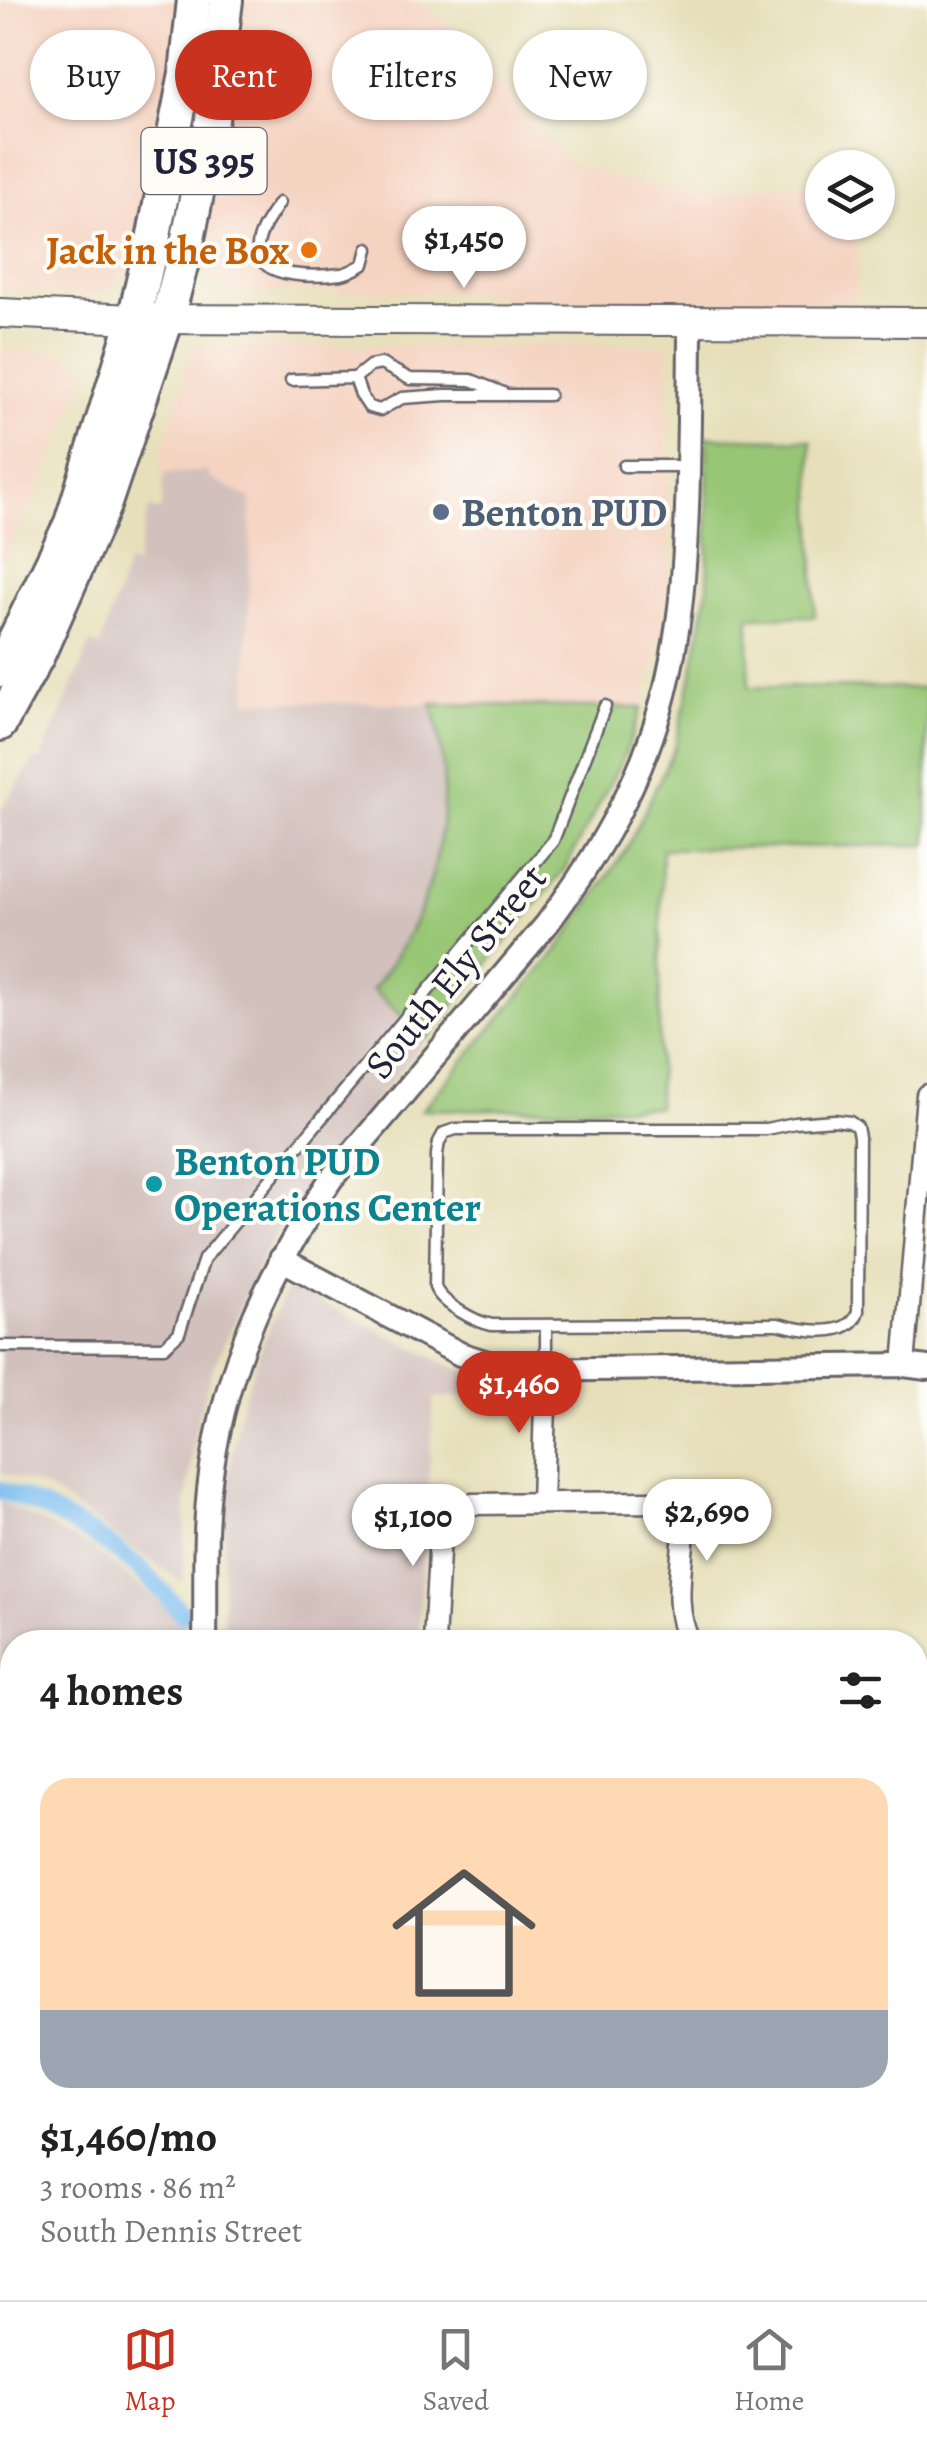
<!DOCTYPE html>
<html lang="en">
<head>
<meta charset="utf-8">
<style>
  :root { --surface:#fff; --page:#f2f2f2; --text:#222; --muted:#767676; --line:#e0e0e0; --accent:#c8321e }
  body { margin:0; font-family:Alegreya,serif; background:var(--page); color:var(--text); height:100vh; display:flex; flex-direction:column; font-size:38px; white-space:nowrap }
  * { box-sizing:border-box; margin:0 }
  p { font-size:32px; color:var(--muted) }
  .icon { flex:none; width:55px; height:55px; fill:none; stroke:currentColor; stroke-width:2; stroke-linecap:round; stroke-linejoin:round }
  .map { position:relative; flex:1; overflow:hidden }
  .panel { position:absolute; left:0px; top:1630px; width:928px; height:670px; display:flex; flex-direction:column; background:var(--surface); border-radius:40px 40px 0 0; box-shadow:0 2px 8px #0004 }
  .panel>* { flex:none }
  .banner { position:absolute; left:30px; top:30px; width:868px; height:90px; display:flex; gap:20px }
  .fabs { position:absolute; left:805px; top:150px; display:grid; gap:20px }
  .fabs a { display:grid; place-items:center; width:90px; height:90px; border-radius:50%; background:var(--surface); box-shadow:0 2px 8px #0004; font-size:50px }
  .price { position:absolute; translate:-50% -85px; padding:0 22px; border-radius:35px; background:#fff; color:#222; font-size:32px; line-height:65px; filter:drop-shadow(0 2px 5px #0008) }
  .price::after { content:''; position:absolute; left:50%; top:60px; width:30px; height:22px; margin-left:-15px; background:inherit; clip-path:polygon(0 0,100% 0,50% 100%) }
  .price.current { background:var(--accent); color:#fff }
  ul { padding:0; list-style:none }
  li { display:grid; align-content:center; gap:20px; height:530px; padding:0 40px }
  li span { display:grid; place-items:center; height:310px; border-radius:30px; color:#555 }
  li>.icon { margin-inline-start:auto }
  span .icon { width:180px; height:180px; fill:#fffc; stroke-width:1 }
  li b { font-size:42px }
  h2 { display:flex; justify-content:space-between; align-items:center; height:120px; padding:0 40px; font-size:42px }
  .pill { padding:0 35px; border-radius:45px; background:var(--surface); box-shadow:0 2px 8px #0004; font-size:35px; line-height:90px }
  .pill.current { background:var(--accent); color:#fff }
  .menu { display:flex; justify-content:space-around; align-items:center; height:140px; border-top:2px solid var(--line); background:var(--surface); font-size:28px; color:var(--muted) }
  .menu a { display:grid; justify-items:center; gap:5px }
  .menu .current { color:var(--accent) }
  .map>svg:first-child { display:block }
</style>
</head>
<body>
<div class="map">
<svg width="927" height="2300" viewBox="0 0 927 2300">
  <rect width="100%" height="100%" fill="#fdfcf7"/>
  <filter id="ink" filterUnits="userSpaceOnUse"><feTurbulence type="fractalNoise" baseFrequency=".01" numOctaves="2"/><feDisplacementMap in="SourceGraphic" scale="20" xChannelSelector="R" yChannelSelector="G"/><feConvolveMatrix kernelMatrix="1 2 1 2 8 2 1 2 1" color-interpolation-filters="sRGB"/></filter>
  <filter id="wash" filterUnits="userSpaceOnUse"><feTurbulence type="fractalNoise" baseFrequency=".0048" numOctaves="4" result="noise"/><feDisplacementMap in="SourceGraphic" scale="40" xChannelSelector="R" yChannelSelector="G"/><feGaussianBlur stdDeviation="2.25" result="paint"/><feColorMatrix in="noise" values="0 0 0 0 0 0 0 0 0 0 0 0 0 0 0 0 0 1.4 0 .05"/><feComposite in="paint" operator="in"/></filter>
  <g filter="url(#wash)">
    <rect width="100%" height="100%" fill="#e7dfba"/>
    <g fill="#f5d3c1">
      <path d="M0,0H182L164,144L144,196L127,268L114,286L92,296L0,289Z"/>
      <path d="M235,0H416L453,29L493,75L531,125L571,162L624,181L707,195L822,181V222L856,223L857,301L512,300L469,292H231L207,278L197,258Z"/>
      <path d="M667,345L669,578L662,631L642,708L247,702L251,500L209,478L207,472L164,474L159,468L193,346Z"/>
      <path d="M0,350L67,353L87,373L28,513L0,563Z"/>
    </g>
    <g fill="#d1c0bc">
      <path d="M207,471L209,478L251,499L247,701L642,708L625,755L564,870L313,1178L266,1250L213,1368L198,1416L186,1500L183,1583L48,1489L0,1472V811L33,761L41,759L91,643L100,646L128,563L135,566L149,508L161,511L164,474Z"/>
      <path d="M288,1286L453,1367L525,1389L535,1398L434,1397L418,1642H230L223,1633L224,1529L228,1479L241,1405L264,1341Z"/>
      <path d="M0,1501L91,1548L183,1621V1642H12V2288H175V2300H0Z"/>
      <path d="M225,2288H642L651,2300H225Z"/>
    </g>
    <g fill="#97c675" stroke="#5c7458" stroke-width="2.5">
      <path d="M707,437L811,440L815,616L749,617V687L927,688V845L662,849L658,1107L422,1110L556,952L627,848L675,747L693,670L708,586Z"/>
      <path d="M432,704L642,708L625,755L564,870L427,1038L373,990C383,975 394,960 403,944C445,872 454,785 432,704Z"/>
      <path d="M927,1838V2300H752L755,2288H915V1862Z"/>
    </g>
    <g fill="#79ab66" stroke="#4e6650" stroke-width="2.5">
      <path d="M927,2031V2192L924,2178L920,2054Z"/>
      <path d="M927,2238V2300H907L911,2288H915V2275Z"/>
    </g>
    <g fill="none" stroke-linecap="round" stroke-linejoin="round">
      <g stroke="#7bbdf0" stroke-width="18">
        <path d="M0,1490C40,1503 100,1536 133,1563C151,1578 167,1597 183,1614"/>
        <path d="M666,2288L675,2300"/>
      </g>
    </g>
  </g>
  <g filter="url(#ink)">
    <g fill="none" stroke-linecap="round" stroke-linejoin="round">
      <g stroke="#676467" stroke-width="15">
        <g id="service">
          <path d="M279,203C272,215 258,232 258,247C257,280 319,277 341,274C349,273 357,268 364,264L368,249"/>
          <path d="M355,378L370,366L381,364L410,379L471,380L503,393"/>
          <path d="M291,380L355,378L361,395L369,407L380,410L402,398L445,395H549"/>
          <path d="M624,466H688"/>
          <path d="M834,1120L850,1122L857,1127L859,1137L858,1311C850,1340 800,1330 778,1324L492,1325C475,1322 441,1303 435,1287L437,1154L439,1142L444,1133L456,1129H766L795,1123Z"/>
          <path d="M546,1326V1370"/>
          <path d="M0,1346L164,1347L179,1333L204,1259L553,841L605,706"/>
        </g>
      </g>
      <g stroke="#676467" stroke-width="25">
        <g id="minor">
          <path d="M904,1365L927,1095"/>
          <path d="M542,1503L546,1371"/>
          <path d="M434,1642L440,1535C444,1516 454,1508 472,1504L649,1502C669,1505 679,1511 684,1531C682,1567 672,1610 690,1642"/>
        </g>
      </g>
      <g stroke="#676467" stroke-width="28">
        <g id="tertiary">
          <path d="M281,1259L460,1354L497,1366L519,1370L904,1365L927,1368"/>
          <path d="M205,1642C206,1587 203,1530 211,1474C227,1360 268,1274 331,1179L547,924C590,866 628,805 651,738C681,652 686,564 688,474C689,423 690,372 690,321"/>
          <path d="M199,2300L200,2288"/>
        </g>
      </g>
      <g stroke="#676467" stroke-width="32">
        <path id="secondary" d="M0,313L134,319L927,322"/>
      </g>
      <g stroke="#676467" stroke-width="38">
        <g id="trunk">
          <path d="M0,670L71,523L134,319L154,235L186,73L194,0"/>
          <path d="M0,724L38,655L105,503L167,319L187,243L212,120L226,0"/>
        </g>
      </g>
      <use href="#service" stroke="#fff" stroke-width="10"/>
      <use href="#minor" stroke="#fff" stroke-width="20"/>
      <use href="#tertiary" stroke="#fff" stroke-width="22"/>
      <use href="#secondary" stroke="#fff" stroke-width="28"/>
      <use href="#trunk" stroke="#fff" stroke-width="32"/>
    </g>
  </g>
  <circle fill="#e8710a" stroke="#fdfcf7" stroke-width="4" cx="309" cy="250" r="10"/>
  <circle fill="#5c6f8a" stroke="#fdfcf7" stroke-width="4" cx="441" cy="512" r="10"/>
  <circle fill="#0f9aa8" stroke="#fdfcf7" stroke-width="4" cx="154" cy="1184" r="10"/>
  <g text-anchor="middle" stroke-width="8" stroke-linejoin="round" paint-order="stroke">
    <rect fill="#fdfcf7" stroke="#646373" stroke-width="2.5" x="141.5" y="128" width="125" height="66" rx="8"/>
    <g font-size="38" font-weight="bold" fill="#22223b">
      <text x="204" y="174">US 395</text>
    </g>
    <g font-size="40" font-weight="bold" fill="#c56008" stroke="#fdfcf7" text-anchor="end">
      <text x="289" y="264">Jack in the Box</text>
    </g>
    <g font-size="40" font-weight="bold" fill="#4e5e75" stroke="#fdfcf7" text-anchor="start">
      <text x="461" y="526">Benton PUD</text>
    </g>
    <g font-size="40" fill="#22223b" stroke="#fdfcf7">
      <text transform="translate(455 971) rotate(-51)" y="14">South Ely Street</text>
    </g>
    <g font-size="40" font-weight="bold" fill="#0d838f" stroke="#fdfcf7" text-anchor="start">
      <text x="174" y="1175">Benton PUD<tspan x="174" dy="46">Operations Center</tspan></text>
    </g>
  </g>
</svg>
<div class="fabs">
<a><svg class="icon" aria-label="layers" viewBox="0 0 24 24"><path d="M12 4l9 5-9 5-9-5zM3 14l9 5 9-5"/></svg></a>
</div>
<b class="price" style="left:464px;top:291px">$1,450</b>
<b class="price current" style="left:519px;top:1436px">$1,460</b>
<b class="price" style="left:707px;top:1564px">$2,690</b>
<b class="price" style="left:413px;top:1569px">$1,100</b>
<div class="banner">
<a class="pill">Buy</a>
<a class="pill current">Rent</a>
<a class="pill">Filters</a>
<a class="pill">New</a>
</div>
<section class="panel">
<h2>4 homes<svg class="icon" aria-label="filters" viewBox="0 0 24 24"><path d="M4 7h16M4 17h16"/><circle cx="9" cy="7" r="2"/><circle cx="15" cy="17" r="2"/></svg></h2>
<ul>
<li><span style="background:linear-gradient(#ffd9b3 75%,#9aa5b1 0)"><svg class="icon" aria-label="home" viewBox="0 0 24 24"><path d="M3 11l9-7 9 7M6 9v11h12V9"/></svg></span><div><b>$1,460/mo</b><p>3 rooms · 86 m²</p><p>South Dennis Street</p></div></li>
</ul>
</section>
</div>
<nav class="menu">
<a class="current"><svg class="icon" aria-label="map" viewBox="0 0 24 24"><path d="M3 6l6-2 6 2 6-2v14l-6 2-6-2-6 2zM9 4v14M15 6v14"/></svg>Map</a>
<a><svg class="icon" aria-label="saved" viewBox="0 0 24 24"><path d="M7 4h10v16l-5-4-5 4z"/></svg>Saved</a>
<a><svg class="icon" aria-label="home" viewBox="0 0 24 24"><path d="M3 11l9-7 9 7M6 9v11h12V9"/></svg>Home</a>
</nav>
</body>
</html>
